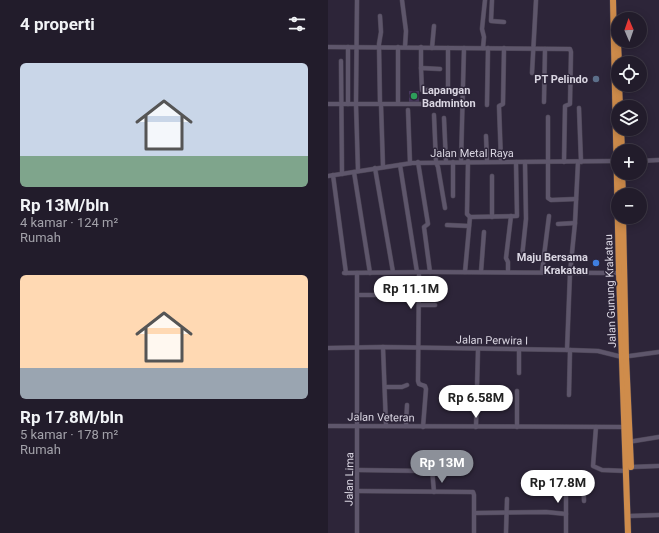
<!DOCTYPE html>
<html lang="id">
<head>
<meta charset="utf-8">
<style>
  :root { --surface:#221c2b; --page:#2e2937; --text:#f1f3f6; --muted:#a2a1a9; --line:#3f3a47; --accent:#8c9099 }
  body { margin:0; font-family:Roboto,sans-serif; background:var(--page); color:var(--text); height:100vh; display:flex; flex-direction:column; font-size:15px; white-space:nowrap }
  * { box-sizing:border-box; margin:0 }
  p { font-size:13px; color:var(--muted) }
  .icon { flex:none; width:22px; height:22px; fill:none; stroke:currentColor; stroke-width:2; stroke-linecap:round; stroke-linejoin:round }
  .map { position:relative; flex:1; overflow:hidden }
  .side { display:flex; flex-direction:column; background:var(--surface); width:328px }
  .side>* { flex:none }
  .needle { width:26px; rotate:358deg }
  .tools { position:absolute; left:283px; top:12px; display:grid; gap:8px }
  .tools a { display:grid; place-items:center; width:36px; height:36px; border-radius:50%; background:var(--surface); box-shadow:0 2px 10px #0003,0 0 0 1px var(--line); font-size:20px }
  .price { position:absolute; translate:-50% -34px; padding:0 9px; border-radius:14px; background:#fff; color:#222; font-size:13px; line-height:26px; filter:drop-shadow(0 1px 2px #0008) }
  .price::after { content:''; position:absolute; left:50%; top:24px; width:12px; height:9px; margin-left:-6px; background:inherit; clip-path:polygon(0 0,100% 0,50% 100%) }
  .price.on { background:var(--accent); color:#fff }
  ul { padding:0; list-style:none }
  li { display:grid; align-content:center; gap:8px; height:212px; padding:0 20px }
  li span { display:grid; place-items:center; height:124px; border-radius:6px; color:#555 }
  li>.icon { margin-inline-start:auto }
  span .icon { width:72px; height:72px; fill:#fffc; stroke-width:1 }
  li b { font-size:17px }
  h2 { display:flex; justify-content:space-between; align-items:center; height:48px; padding:0 20px; font-size:17px }
  main { display:flex; flex:1; min-height:0 }
  .map>svg:first-child { display:block }
</style>
</head>
<body>
<main>
<section class="side">
<h2>4 properti<svg class="icon" aria-label="filters" viewBox="0 0 24 24"><path d="M4 7h16M4 17h16"/><circle cx="9" cy="7" r="2"/><circle cx="15" cy="17" r="2"/></svg></h2>
<ul>
<li><span style="background:linear-gradient(#c9d6e8 75%,#7fa58c 0)"><svg class="icon" aria-label="home" viewBox="0 0 24 24"><path d="M3 11l9-7 9 7M6 9v11h12V9"/></svg></span><div><b>Rp 13M/bln</b><p>4 kamar · 124 m²</p><p>Rumah</p></div></li>
<li><span style="background:linear-gradient(#ffd9b3 75%,#9aa5b1 0)"><svg class="icon" aria-label="home" viewBox="0 0 24 24"><path d="M3 11l9-7 9 7M6 9v11h12V9"/></svg></span><div><b>Rp 17.8M/bln</b><p>5 kamar · 178 m²</p><p>Rumah</p></div></li>
</ul>
</section>
<div class="map">
<svg width="331" height="533" viewBox="0 0 331 533">
  <rect width="100%" height="100%" fill="#2d2539"/>
  <rect fill="#46365b" x="81" y="91" width="10" height="11"/>
  <g fill="none" stroke-linecap="round" stroke-linejoin="round">
    <g stroke="#494252" stroke-width="5">
      <g id="minor">
        <path d="M29,0L28,104L30,171"/>
        <path d="M74,0L78,31L77,47"/>
        <path d="M164,0L163,21L176,22"/>
        <path d="M0,47L242,49L243,52L242,104L237,106L236,162"/>
        <path d="M70,47V103"/>
        <path d="M93,47V68"/>
        <path d="M104,48L106,26"/>
        <path d="M155,48L156,37L154,29L157,0"/>
        <path d="M13,61L14,174"/>
        <path d="M112,69L93,68L94,90H135"/>
        <path d="M204,73L208,0"/>
        <path d="M120,90V48"/>
        <path d="M216,102L217,49"/>
        <path d="M0,104H135"/>
        <path d="M20,104V47"/>
        <path d="M52,104L51,44L53,32L52,16"/>
        <path d="M53,104L55,167"/>
        <path d="M159,105L160,48"/>
        <path d="M251,108L253,162"/>
        <path d="M80,110L82,163"/>
        <path d="M106,115L108,162L110,167L117,208"/>
        <path d="M220,117V198L223,200L248,199"/>
        <path d="M116,118L118,162"/>
        <path d="M158,136L159,161"/>
        <path d="M140,161L139,214L142,217"/>
        <path d="M173,161L171,106L175,104L176,48"/>
        <path d="M312,161L331,160"/>
        <path d="M90,162L100,224L96,227L102,272"/>
        <path d="M133,162L136,48"/>
        <path d="M72,165L89,272"/>
        <path d="M47,168L65,272"/>
        <path d="M26,172L42,273"/>
        <path d="M5,175L18,273"/>
        <path d="M0,176L84,163L290,161"/>
        <path d="M164,176V217"/>
        <path d="M125,196V162"/>
        <path d="M142,217L189,216L188,162"/>
        <path d="M230,224L247,223"/>
        <path d="M119,225L141,226"/>
        <path d="M194,257L198,219L197,162"/>
        <path d="M91,272L90,381L91,384L97,386L98,389L95,427"/>
        <path d="M137,272L142,217"/>
        <path d="M153,272L156,232"/>
        <path d="M180,272V262L178,258L183,216"/>
        <path d="M214,272L221,216"/>
        <path d="M16,273L102,272L291,273"/>
        <path d="M29,273V533"/>
        <path d="M30,295H54"/>
        <path d="M91,305H107"/>
        <path d="M55,347L58,426"/>
        <path d="M0,348L55,347L242,350L270,351L294,357L331,352"/>
        <path d="M239,350L242,273L247,223L250,162"/>
        <path d="M191,373V349"/>
        <path d="M57,387H74L79,385"/>
        <path d="M241,395L242,350"/>
        <path d="M0,426L297,427"/>
        <path d="M78,426L79,405"/>
        <path d="M148,427L150,349"/>
        <path d="M189,427V391"/>
        <path d="M268,427L265,466L274,470L299,471"/>
        <path d="M300,442L331,437"/>
        <path d="M303,467L330,466"/>
        <path d="M104,469L106,492"/>
        <path d="M29,470L98,471L110,467H140"/>
        <path d="M29,491L145,492L146,495V533"/>
        <path d="M147,513L218,512L238,514"/>
        <path d="M300,516L331,515"/>
        <path d="M178,533L179,499"/>
        <path d="M238,533V478L255,479L256,501"/>
      </g>
    </g>
    <g stroke="#494252" stroke-width="7">
      <g id="highway">
        <path d="M285,0L291,273L300,533"/>
        <path d="M290,44L291,63"/>
        <path d="M291,85L292,107"/>
        <path d="M293,129L294,151"/>
        <path d="M294,173L295,195"/>
        <path d="M295,217L298,357L303,467"/>
      </g>
    </g>
    <use href="#minor" stroke="#5e566b" stroke-width="4"/>
    <use href="#highway" stroke="#cf8c4b" stroke-width="6"/>
  </g>
  <circle fill="#5c6f8a" stroke="#2d2539" stroke-width="1.5" cx="268" cy="79" r="4"/>
  <circle fill="#2e9e5b" stroke="#2d2539" stroke-width="1.5" cx="86" cy="96" r="4"/>
  <circle fill="#3f7fe0" stroke="#2d2539" stroke-width="1.5" cx="268" cy="263" r="4"/>
  <g text-anchor="middle" stroke-width="3" stroke-linejoin="round" paint-order="stroke">
    <g font-size="11" font-weight="bold" fill="#dad6e2" stroke="#2d2539" text-anchor="end">
      <text x="260" y="83">PT Pelindo</text>
      <text x="94" y="94" text-anchor="start">Lapangan<tspan x="94" dy="13">Badminton</tspan></text>
      <text x="260" y="261">Maju Bersama<tspan x="260" dy="13">Krakatau</tspan></text>
    </g>
    <g font-size="11" fill="#dad6e2" stroke="#2d2539">
      <text x="144" y="157">Jalan Metal Raya</text>
      <text transform="translate(282 291) rotate(-92)" y="4">Jalan Gunung Krakatau</text>
      <text transform="translate(164 340) rotate(1)" y="4">Jalan Perwira I</text>
      <text transform="translate(53 417) rotate(1)" y="4">Jalan Veteran</text>
      <text transform="translate(21 479) rotate(-89)" y="4">Jalan Lima</text>
    </g>
  </g>
</svg>
<div class="tools">
<a><svg class="needle" viewBox="-14 -14 28 28"><path d="M0-13l5 13h-10z" fill="#e53935"/><path d="M0 13l5-13h-10z" fill="#a2a1a9"/></svg></a>
<a><svg class="icon" aria-label="locate" viewBox="0 0 24 24"><circle cx="12" cy="12" r="6"/><path d="M12 2v4M12 18v4M2 12h4M18 12h4"/></svg></a>
<a><svg class="icon" aria-label="layers" viewBox="0 0 24 24"><path d="M12 4l9 5-9 5-9-5zM3 14l9 5 9-5"/></svg></a>
<a>+</a>
<a>−</a>
</div>
<b class="price" style="left:83px;top:310px">Rp 11.1M</b>
<b class="price" style="left:148px;top:419px">Rp 6.58M</b>
<b class="price on" style="left:114px;top:484px">Rp 13M</b>
<b class="price" style="left:230px;top:504px">Rp 17.8M</b>
</div>
</main>
</body>
</html>
